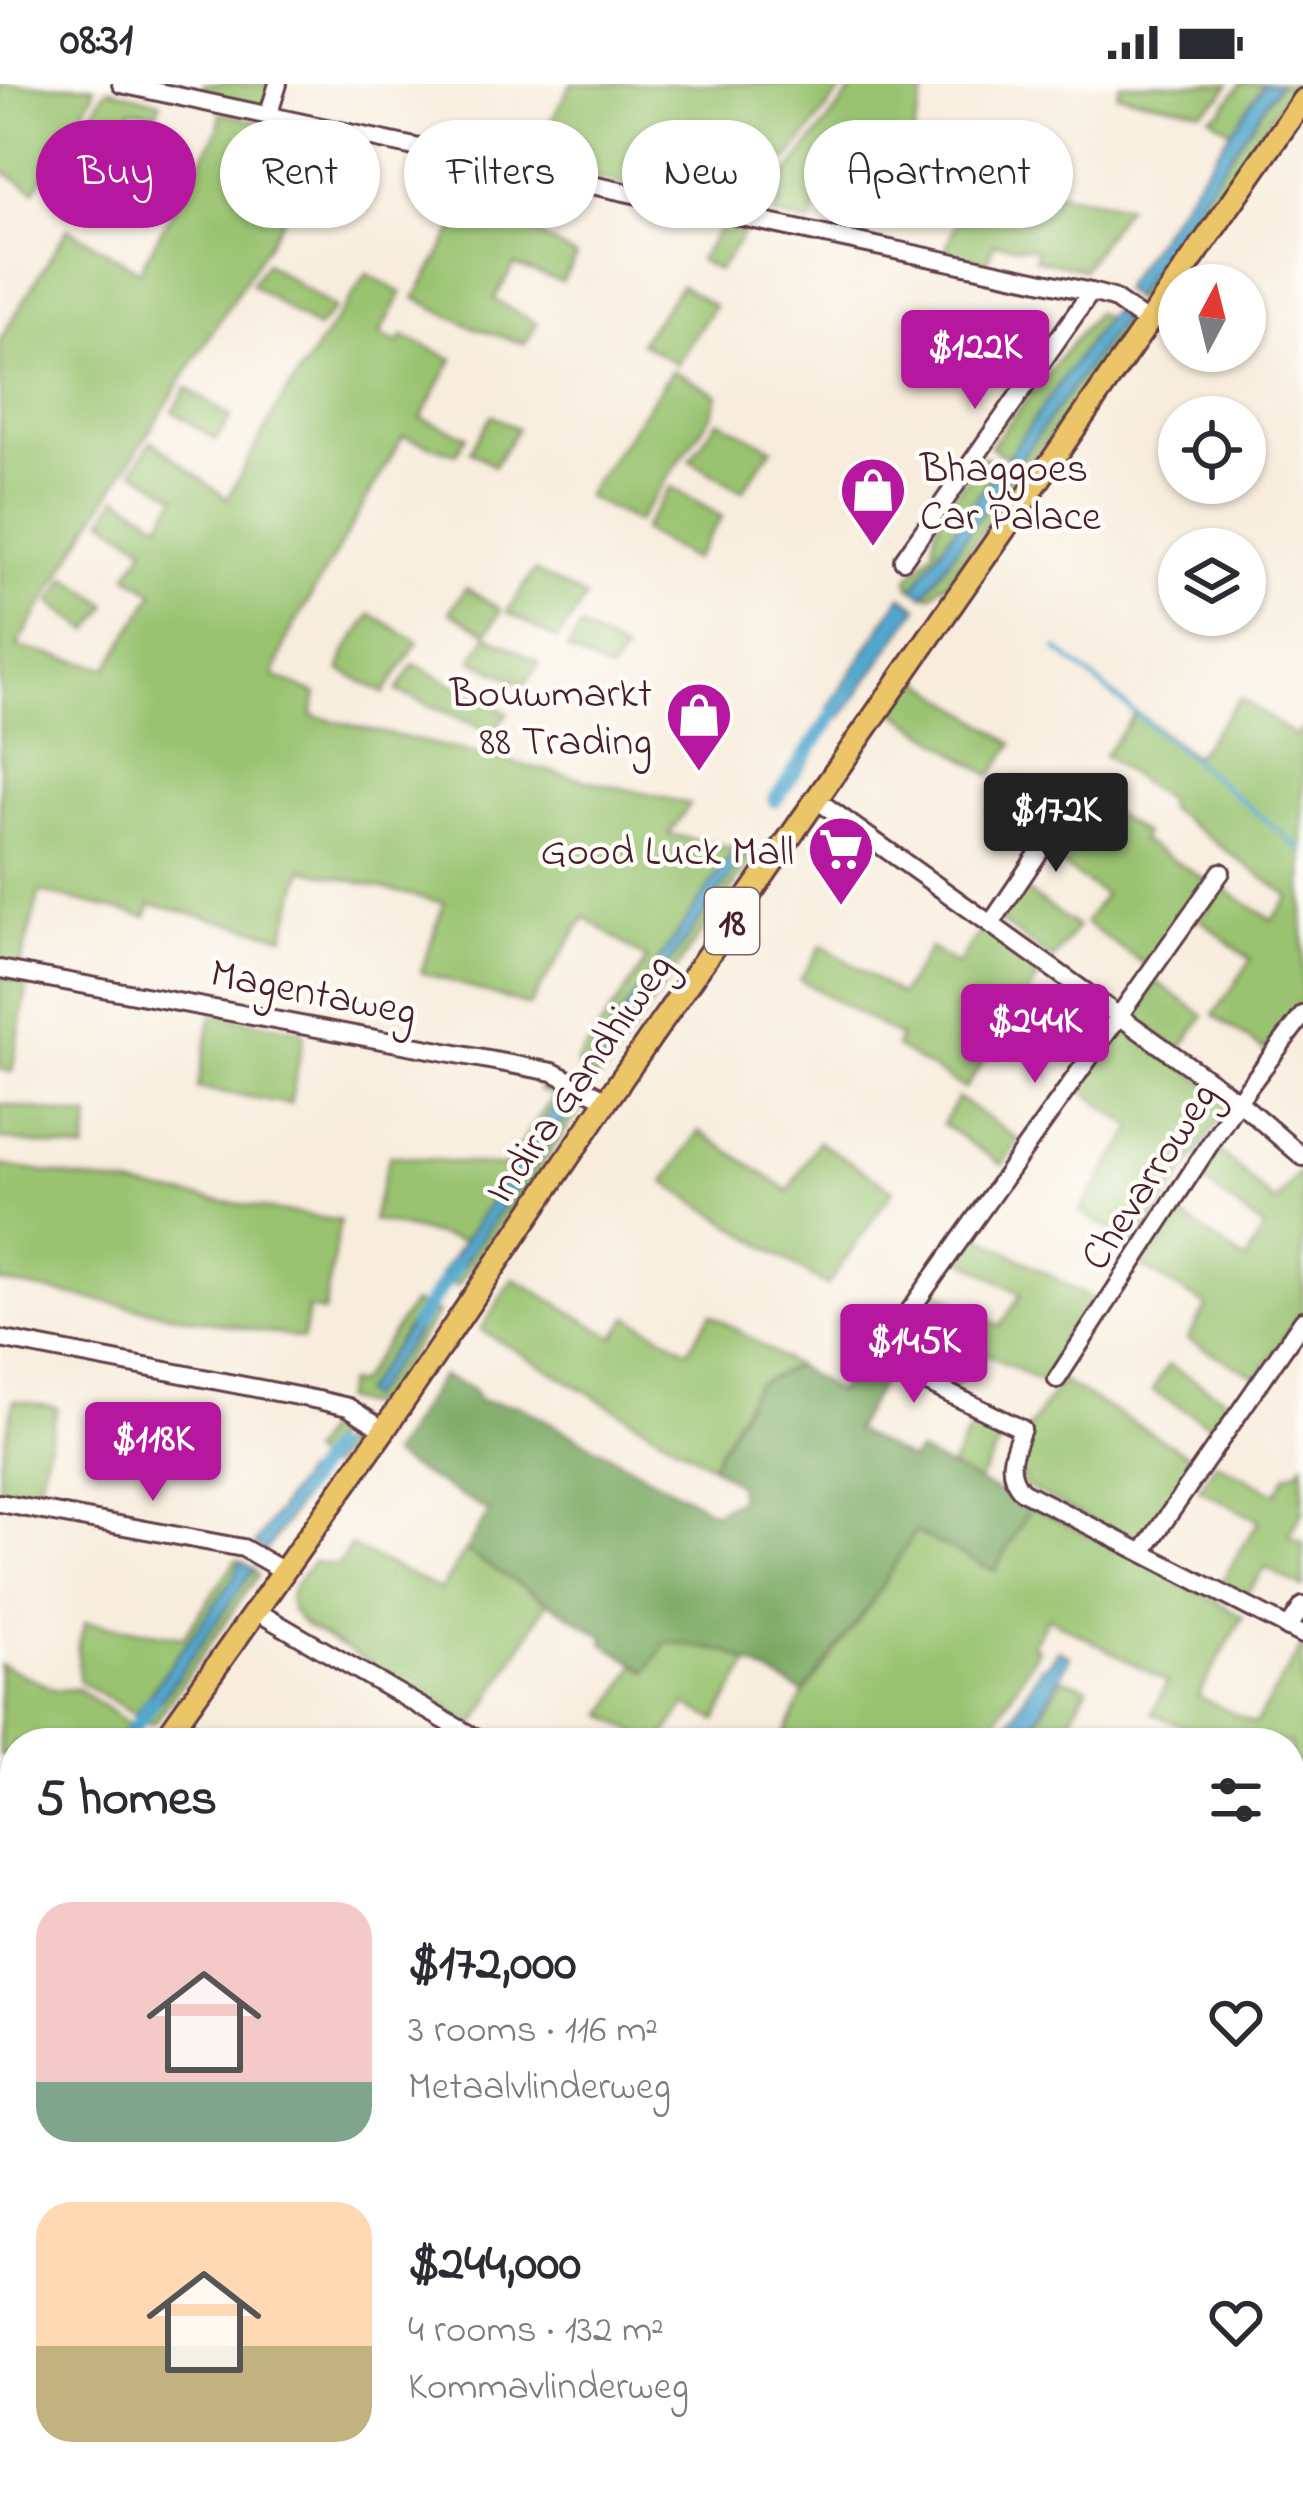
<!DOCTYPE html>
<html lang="en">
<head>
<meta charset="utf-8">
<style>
  :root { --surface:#fff; --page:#f7f7f7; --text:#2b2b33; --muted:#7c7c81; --accent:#b5179e }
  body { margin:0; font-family:"Indie Flower",sans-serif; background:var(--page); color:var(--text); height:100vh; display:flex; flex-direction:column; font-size:45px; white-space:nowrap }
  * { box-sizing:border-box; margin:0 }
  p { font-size:39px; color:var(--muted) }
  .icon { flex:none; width:66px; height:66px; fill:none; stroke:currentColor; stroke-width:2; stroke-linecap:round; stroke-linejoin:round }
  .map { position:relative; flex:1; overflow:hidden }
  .drawer { position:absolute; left:0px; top:1644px; width:1305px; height:771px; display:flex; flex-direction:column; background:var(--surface); border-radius:48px 48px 0 0; box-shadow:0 3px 9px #0004 }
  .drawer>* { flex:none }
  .top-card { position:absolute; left:36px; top:36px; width:1233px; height:108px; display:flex; gap:24px }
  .needle { width:78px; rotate:7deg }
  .buttons { position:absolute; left:1158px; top:180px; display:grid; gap:24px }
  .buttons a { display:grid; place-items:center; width:108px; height:108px; border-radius:50%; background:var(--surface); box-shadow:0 3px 9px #0004; font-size:60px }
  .price { position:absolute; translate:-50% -102px; padding:0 27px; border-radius:12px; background:var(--accent); color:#fff; font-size:39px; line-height:78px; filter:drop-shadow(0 3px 6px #0008) }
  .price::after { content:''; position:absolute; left:50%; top:72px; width:36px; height:27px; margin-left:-18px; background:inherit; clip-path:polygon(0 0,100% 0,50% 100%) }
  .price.selected { background:#222; color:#fff }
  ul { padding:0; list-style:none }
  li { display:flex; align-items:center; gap:36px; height:300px; padding:0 36px }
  li span { display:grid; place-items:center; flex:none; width:336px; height:240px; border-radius:36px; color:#555 }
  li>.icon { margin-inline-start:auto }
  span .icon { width:144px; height:144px; fill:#fffc; stroke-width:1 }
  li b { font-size:51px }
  h2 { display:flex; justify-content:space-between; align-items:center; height:144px; padding:0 36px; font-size:51px }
  .chip { padding:0 42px; border-radius:54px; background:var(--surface); box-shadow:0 3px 9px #0004; font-size:42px; line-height:108px }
  .chip.selected { background:var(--accent); color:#fff }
  .status { display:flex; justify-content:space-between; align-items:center; height:84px; padding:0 60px; background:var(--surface); direction:ltr }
  .status svg { height:33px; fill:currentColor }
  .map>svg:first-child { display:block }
</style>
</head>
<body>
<div class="status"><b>08:31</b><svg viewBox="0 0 49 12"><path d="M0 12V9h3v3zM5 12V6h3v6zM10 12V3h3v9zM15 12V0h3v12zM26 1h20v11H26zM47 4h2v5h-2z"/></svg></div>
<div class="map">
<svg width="1303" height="2413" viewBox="0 0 1303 2413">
  <rect width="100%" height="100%" fill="#fdfcf7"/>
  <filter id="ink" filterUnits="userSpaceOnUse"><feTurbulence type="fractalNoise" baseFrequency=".00833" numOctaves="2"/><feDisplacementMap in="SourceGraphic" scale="24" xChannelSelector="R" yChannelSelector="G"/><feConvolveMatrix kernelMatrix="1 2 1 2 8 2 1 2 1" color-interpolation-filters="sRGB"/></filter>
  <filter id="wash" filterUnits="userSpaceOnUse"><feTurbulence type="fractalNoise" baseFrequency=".004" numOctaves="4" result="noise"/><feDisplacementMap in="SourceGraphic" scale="48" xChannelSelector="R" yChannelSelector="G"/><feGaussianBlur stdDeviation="2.7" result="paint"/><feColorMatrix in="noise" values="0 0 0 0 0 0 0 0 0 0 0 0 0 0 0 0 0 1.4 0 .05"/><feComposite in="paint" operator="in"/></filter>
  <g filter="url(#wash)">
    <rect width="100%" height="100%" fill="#f8eddd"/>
    <g fill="#99c370" stroke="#72714e" stroke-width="3">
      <path d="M0,0L94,2V9L35,107L0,85Z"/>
      <path d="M203,0H272L264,21L256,22L201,9Z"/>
      <path d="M571,0H846L788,76L713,59L697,118L535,81L540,58Z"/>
      <path d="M857,0H926L907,75L854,65L818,116L812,140L775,132L785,93Z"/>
      <path d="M1120,0H1229L1221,13L1202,26L1117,10Z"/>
      <path d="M1241,0H1264L1233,48L1210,32L1222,26Z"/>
      <path d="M1279,0H1293L1205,127L1136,218L1132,214Z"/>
      <path d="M110,5L161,18L157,29L131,25L115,77L79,51L104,9Z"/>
      <path d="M221,29L333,53V57L97,430L17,563L108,584L154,509L128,491L145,463L104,435L118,412L160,439L177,412L133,386L152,357L227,415L278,322L367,190L402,209L380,250L398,259L403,252L453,275L421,334L467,352L456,370L403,352L287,554L274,592L317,610L312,632L690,720L669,750L735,765L588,982L747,767L755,771L602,992L596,994L580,988L577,978L647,876L585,833L529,922L421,888L444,819L303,785L284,852L151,820L147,833L40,808L20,882L0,879V256L68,144L139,187L218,46Z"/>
      <path d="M479,87L556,104L533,147L576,173L562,198L514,181L494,216L537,239L525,260L472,243L415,214L469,120Z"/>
      <path d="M974,92L1126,122L1083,185L1035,175L1036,165L994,159L987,179L944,170Z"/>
      <path d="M722,142L744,149L718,187L699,176Z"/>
      <path d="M266,179L335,224L317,245L251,200Z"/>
      <path d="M681,201L714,222L677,280L640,258Z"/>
      <path d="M1096,229L1106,234L1007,374L990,362Z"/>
      <path d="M1123,234L1129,239L1128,244L1024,387L1016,381Z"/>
      <path d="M673,286L718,311L712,330L637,438L585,412Z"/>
      <path d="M187,304L231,333L216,356L173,327Z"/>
      <path d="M492,331L517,345L494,382L470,367Z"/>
      <path d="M718,336L772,364L742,407L690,376Z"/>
      <path d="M983,373L1000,380L913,504L910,503L908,494L934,465C929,433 966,398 983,373Z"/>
      <path d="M1011,388L1020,393L945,501L942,500L932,511H924Z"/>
      <path d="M671,403L722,433L693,476L642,446Z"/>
      <path d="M534,487L586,514L557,556L507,528Z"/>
      <path d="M67,493L108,521L90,547L51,519Z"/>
      <path d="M466,504L501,526L487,549L449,528Z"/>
      <path d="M371,530L418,558L384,609L340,586L345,569Z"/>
      <path d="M581,544L624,568L610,588L567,566Z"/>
      <path d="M488,551L540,579L525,601L472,576Z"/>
      <path d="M414,580L507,629L493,649L397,607Z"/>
      <path d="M918,594L1013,660L991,692L894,627Z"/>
      <path d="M1240,614L1296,653L1303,644V916L1265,967L1214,931L1251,876L1200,835L1223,804L1272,836L1290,813L1166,723L1168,717L1104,672L1136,628L1194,673Z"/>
      <path d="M1004,703L1052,735L1036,761L987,729Z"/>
      <path d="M1089,713L1144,750L1140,756L1206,796L1147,882L1085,839L1104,811L1049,772Z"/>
      <path d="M1022,804L1077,843L1053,876L999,837Z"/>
      <path d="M984,841L1045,884L965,1005L896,963L900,953L800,896L822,861L900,911L930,864L957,881Z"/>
      <path d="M0,894L28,898L12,988L0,985Z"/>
      <path d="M1157,898L1204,932L1180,966L1133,932Z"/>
      <path d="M1072,903L1110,930L1085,964L1049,939Z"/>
      <path d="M212,930L300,946L304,951L290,1020L198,1004Z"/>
      <path d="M1120,937L1231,1018L1136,1162L1080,1127L1134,1044L1076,1002Z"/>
      <path d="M543,993L567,999L579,1010L580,1026L457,1202L450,1198L465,1179L516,1085L466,1158L372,1136L390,1071L504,1083L555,1011L539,1007Z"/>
      <path d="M958,1014L1019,1056L1002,1081L942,1040Z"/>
      <path d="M0,1020L90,1033L85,1067L0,1055Z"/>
      <path d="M699,1047L789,1107L818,1057L893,1106L827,1202L665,1098Z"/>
      <path d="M1217,1064L1275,1119L1303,1084V1226L1257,1293L1187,1255L1207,1222L1138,1180L1173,1126L1246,1177L1264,1144L1198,1093Z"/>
      <path d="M0,1081L340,1137L324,1228L308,1225L303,1255L0,1198Z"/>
      <path d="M973,1148L1099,1219L1045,1300L979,1266L954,1305L901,1280L894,1263L931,1203L1000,1243L1021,1210L957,1172Z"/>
      <path d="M513,1194L614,1253L629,1233L688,1266L711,1230L795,1282L756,1301L711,1381L481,1246Z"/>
      <path d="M413,1219L422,1222L363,1307L430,1227L438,1229L375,1320L363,1322L342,1315L347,1299H358Z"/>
      <path d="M1168,1281L1234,1319L1217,1345L1152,1307Z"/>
      <path d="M1061,1297L1197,1376L1142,1457L1132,1458L1025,1402L1016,1377L1028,1346Z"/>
      <path d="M14,1316L57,1324L34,1420L0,1414V1379Z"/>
      <path d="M340,1328L360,1341L329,1384L324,1381L347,1348L338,1344L316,1376L309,1370L331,1334Z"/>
      <path d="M978,1331L1007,1346L978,1398L950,1384Z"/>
      <path d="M1216,1378L1276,1410L1287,1390L1299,1386L1303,1380V1427L1289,1452L1303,1459V1504L1266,1484L1245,1511L1220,1500L1259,1437L1199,1405Z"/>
      <path d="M1030,1424L1150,1479L1243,1533L1198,1612L1255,1640L1303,1561V1756L1290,1779V1659H1222L1152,1629L1167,1598L1048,1533L1032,1561L1038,1565L982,1659H780L804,1609L870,1521L915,1447L995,1487Z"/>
      <path d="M350,1462L441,1506L465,1467L547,1518L475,1641L303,1540C277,1516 294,1501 313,1478L338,1482Z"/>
      <path d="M236,1476L241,1477L234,1495L135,1630L79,1597L78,1564L85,1538L183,1553Z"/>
      <path d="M254,1485L258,1491L156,1637L152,1640L145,1638Z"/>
      <path d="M666,1558L729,1568L749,1579L716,1636L686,1621L660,1659H655L605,1631L636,1580L647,1587Z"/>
      <path d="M0,1580L56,1606L78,1605L128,1639L115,1659H15V1674L0,1671Z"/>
      <path d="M1062,1594L1087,1603L1065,1646L1093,1659H1025Z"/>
      <path d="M33,2400H130L122,2413H41L30,2406Z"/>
      <path d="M829,2400H1070L1063,2413H829L823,2411Z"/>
      <path d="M1083,2400H1179L1172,2413H1110Z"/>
    </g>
    <g fill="#7aa962" stroke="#626446" stroke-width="3">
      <path d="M879,1241L889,1286L854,1346L911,1377L918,1368L1030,1424L995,1487L915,1448L870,1521L804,1609L729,1568L667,1558L647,1587L603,1559L605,1553L465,1467L489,1428L390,1372L441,1292L472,1304L479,1317L520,1322L714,1428L739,1415L737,1400L711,1381L756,1301L795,1282L837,1308Z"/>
      <path d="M10,2141L15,2143V2223L0,2245V2157Z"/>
    </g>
    <g fill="#51a7cd" stroke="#4e637c" stroke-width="3">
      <path d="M1264,0H1279L1132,214L1122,206L1125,199Z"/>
      <path d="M1111,226L1123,234L1016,381L1007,374Z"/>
      <path d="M1000,380L1011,388L924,511L913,504Z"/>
      <path d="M901,512L918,523L841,634L828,624Z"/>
      <path d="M738,761L747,767L745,771L595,987L588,982L590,977Z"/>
      <path d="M567,1013L573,1016V1023L450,1198L440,1191L561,1014Z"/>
      <path d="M422,1222L430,1227L429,1231L368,1315L362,1311L363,1307Z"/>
      <path d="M303,1389L314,1396L266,1467L255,1460Z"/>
      <path d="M241,1477L254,1485L145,1638L135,1630L233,1495Z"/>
      <path d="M1058,1566L1070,1572L1025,1659H998L1041,1583L1050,1578Z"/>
    </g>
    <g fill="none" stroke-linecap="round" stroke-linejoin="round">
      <path stroke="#51a7cd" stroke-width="4.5" d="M1057,565L1303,767"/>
      <g stroke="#51a7cd" stroke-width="15">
        <path d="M775,716L846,612"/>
        <path d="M416,1240L456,1181"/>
        <path d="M299,1409L330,1365"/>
        <path d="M123,1659L153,1617"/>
      </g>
    </g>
  </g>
  <g filter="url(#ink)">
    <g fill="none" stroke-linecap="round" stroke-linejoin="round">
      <g stroke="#643e46" stroke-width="22">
        <g id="minor">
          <path d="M121,0L1091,208L1113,214L1148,239"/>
          <path d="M268,32L278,0"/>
          <path d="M903,476L1091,208"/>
          <path d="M817,716L1238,1017L1303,1073"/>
          <path d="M1221,788L894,1249L888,1265L899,1285L1022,1345C1013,1368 1004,1387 1022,1407L1303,1551"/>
          <path d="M992,838L1075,715"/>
          <path d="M0,885L553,988L607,1016"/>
          <path d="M0,1255L318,1316L348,1323L384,1346"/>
          <path d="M1057,1295L1238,1017L1303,931"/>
          <path d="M0,1419L243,1464L282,1486"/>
          <path d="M1143,1468L1303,1236"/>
          <path d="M254,1526L484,1659"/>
          <path d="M1288,1544L1303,1522"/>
          <path d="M0,1786L15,1794"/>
          <path d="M0,1942L15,1948"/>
          <path d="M1290,1945L1303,1925"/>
          <path d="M1290,2030L1303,2039"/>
          <path d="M0,2125L15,2134"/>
          <path d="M1290,2349L1303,2324"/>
          <path d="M0,2392L31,2413"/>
          <path d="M442,2400L464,2413"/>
          <path d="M736,2413L744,2400"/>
          <path d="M1256,2413L1263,2400"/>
        </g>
      </g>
      <g stroke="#643e46" stroke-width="27">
        <g id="major">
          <path d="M162,1659L384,1346L607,1016L1303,16"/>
          <path d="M0,1898L15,1876"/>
        </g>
      </g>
      <use href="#minor" stroke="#fff" stroke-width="16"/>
      <use href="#major" stroke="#edc569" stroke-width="21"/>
    </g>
  </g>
  <defs>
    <g id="shop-pin" transform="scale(3.45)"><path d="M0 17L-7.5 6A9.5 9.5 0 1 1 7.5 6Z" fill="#b5179e" stroke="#fdfcf7"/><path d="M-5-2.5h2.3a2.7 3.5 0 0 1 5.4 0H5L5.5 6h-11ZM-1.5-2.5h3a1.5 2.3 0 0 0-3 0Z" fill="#fff"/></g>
    <g id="supermarket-pin" transform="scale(3.45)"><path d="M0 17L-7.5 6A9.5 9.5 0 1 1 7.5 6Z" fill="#b5179e" stroke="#fdfcf7"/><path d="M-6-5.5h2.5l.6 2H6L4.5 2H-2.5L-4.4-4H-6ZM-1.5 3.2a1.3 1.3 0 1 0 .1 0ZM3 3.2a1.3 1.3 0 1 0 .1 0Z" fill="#fff"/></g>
  </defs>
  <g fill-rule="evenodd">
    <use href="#shop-pin" x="873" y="406"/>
    <use href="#shop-pin" x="699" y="631"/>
    <use href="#supermarket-pin" x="841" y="765"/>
  </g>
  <g text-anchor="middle" stroke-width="9" stroke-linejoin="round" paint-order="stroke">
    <rect fill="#fdfcf7" stroke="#806168" stroke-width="3" x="705" y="804" width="54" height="66" rx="9"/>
    <g font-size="39" font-weight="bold" fill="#4a1f2b">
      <text x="732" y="851">18</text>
    </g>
    <g font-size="42" fill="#4a1f2b" stroke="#fdfcf7" text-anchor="end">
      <text x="920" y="397" text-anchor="start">Bhaggoes<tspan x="920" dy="48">Car Palace</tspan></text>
      <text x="652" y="622">Bouwmarkt<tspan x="652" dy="48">88 Trading</tspan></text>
      <text x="794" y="780">Good Luck Mall</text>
    </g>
    <g font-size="42" fill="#4a1f2b" stroke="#fdfcf7">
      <text transform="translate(314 906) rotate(11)" y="15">Magentaweg</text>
      <text transform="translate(577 993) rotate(-55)" y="15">Indira Gandhiweg</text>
      <text transform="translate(1147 1091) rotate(-57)" y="15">Chevarroweg</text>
    </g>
  </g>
</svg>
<div class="buttons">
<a><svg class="needle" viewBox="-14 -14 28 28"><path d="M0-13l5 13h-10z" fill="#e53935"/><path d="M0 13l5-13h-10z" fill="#7c7c81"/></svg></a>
<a><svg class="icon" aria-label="locate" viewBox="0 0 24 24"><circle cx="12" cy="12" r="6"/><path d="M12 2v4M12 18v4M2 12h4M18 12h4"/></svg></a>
<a><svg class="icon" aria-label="layers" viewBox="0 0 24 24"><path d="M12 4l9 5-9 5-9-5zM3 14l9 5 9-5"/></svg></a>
</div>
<b class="price" style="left:975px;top:328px">$122K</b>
<b class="price selected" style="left:1056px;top:791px">$172K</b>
<b class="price" style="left:1035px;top:1002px">$244K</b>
<b class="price" style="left:914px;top:1322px">$145K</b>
<b class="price" style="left:153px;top:1420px">$118K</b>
<div class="top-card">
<a class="chip selected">Buy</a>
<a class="chip">Rent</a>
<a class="chip">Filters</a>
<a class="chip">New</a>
<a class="chip">Apartment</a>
</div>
<section class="drawer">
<h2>5 homes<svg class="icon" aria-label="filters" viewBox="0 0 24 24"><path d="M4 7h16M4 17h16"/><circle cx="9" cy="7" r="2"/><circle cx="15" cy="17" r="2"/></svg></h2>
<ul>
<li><span style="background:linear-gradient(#f6c9c9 75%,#7fa58c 0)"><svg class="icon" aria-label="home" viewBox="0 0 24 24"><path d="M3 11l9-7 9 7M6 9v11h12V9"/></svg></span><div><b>$172,000</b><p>3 rooms · 116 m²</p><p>Metaalvlinderweg</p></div><svg class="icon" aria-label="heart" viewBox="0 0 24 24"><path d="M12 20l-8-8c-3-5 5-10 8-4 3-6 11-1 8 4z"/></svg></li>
<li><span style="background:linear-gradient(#ffd9b3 60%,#c2b280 0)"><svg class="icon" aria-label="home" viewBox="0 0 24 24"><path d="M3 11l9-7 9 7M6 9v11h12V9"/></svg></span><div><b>$244,000</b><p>4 rooms · 132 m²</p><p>Kommavlinderweg</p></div><svg class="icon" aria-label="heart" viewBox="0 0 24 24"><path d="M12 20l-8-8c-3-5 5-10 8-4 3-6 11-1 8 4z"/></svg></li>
</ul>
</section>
</div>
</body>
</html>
